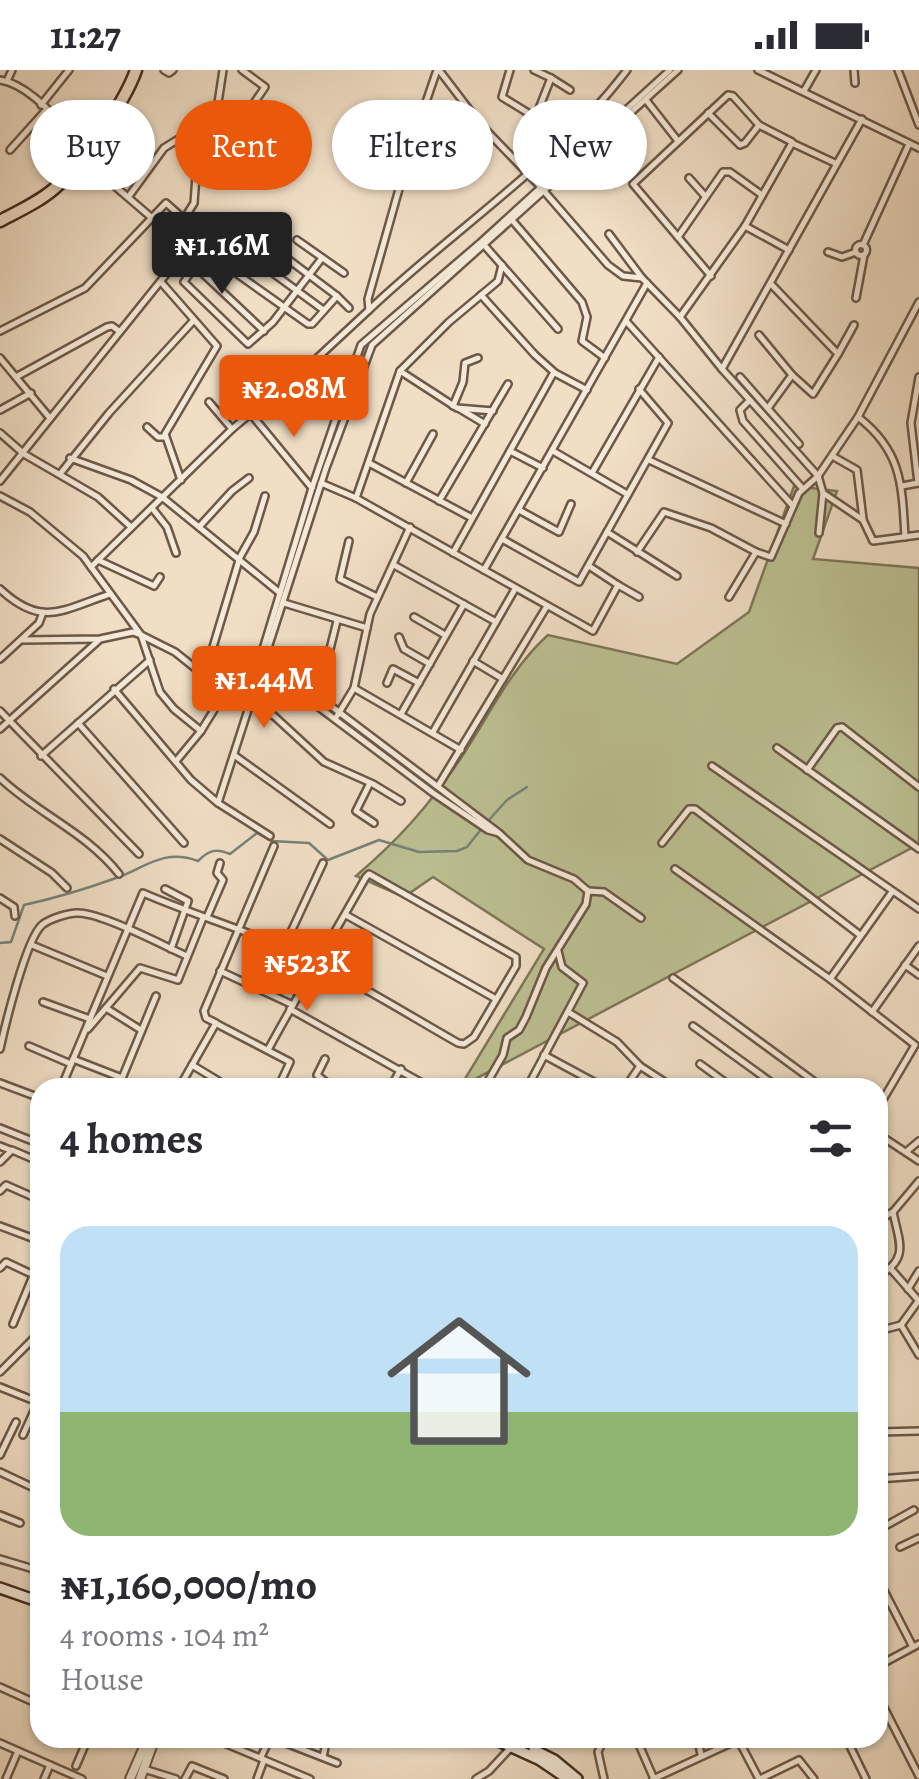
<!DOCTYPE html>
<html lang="en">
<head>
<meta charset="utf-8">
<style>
  :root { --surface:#fff; --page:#f2f2f3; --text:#2b2b33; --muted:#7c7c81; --line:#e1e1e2; --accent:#ea580c }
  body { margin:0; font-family:Alegreya,serif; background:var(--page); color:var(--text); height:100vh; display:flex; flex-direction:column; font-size:38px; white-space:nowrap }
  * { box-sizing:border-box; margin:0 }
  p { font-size:32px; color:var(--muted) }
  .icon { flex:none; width:55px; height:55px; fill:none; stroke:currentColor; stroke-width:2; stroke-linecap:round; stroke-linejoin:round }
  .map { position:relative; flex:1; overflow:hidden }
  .side { position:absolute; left:30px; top:1008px; width:858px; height:670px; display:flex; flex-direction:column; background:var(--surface); border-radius:30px; box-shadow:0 2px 8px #0004 }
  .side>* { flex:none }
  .top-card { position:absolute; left:30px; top:30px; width:860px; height:90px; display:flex; gap:20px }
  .price { position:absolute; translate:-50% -85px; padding:0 22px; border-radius:10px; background:var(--accent); color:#fff; font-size:32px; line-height:65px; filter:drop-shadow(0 2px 5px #0008) }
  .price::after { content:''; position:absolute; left:50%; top:60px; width:30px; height:22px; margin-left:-15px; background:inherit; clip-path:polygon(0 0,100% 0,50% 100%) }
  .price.on { background:#222; color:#fff }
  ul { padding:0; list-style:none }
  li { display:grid; align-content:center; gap:20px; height:530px; padding:0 30px }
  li+li { border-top:2px solid var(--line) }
  li span { display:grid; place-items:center; height:310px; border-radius:30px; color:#555 }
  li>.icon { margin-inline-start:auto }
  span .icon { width:180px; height:180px; fill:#fffc; stroke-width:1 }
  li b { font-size:42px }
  h2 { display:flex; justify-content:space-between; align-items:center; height:120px; padding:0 30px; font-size:42px }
  .chip { padding:0 35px; border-radius:45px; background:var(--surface); box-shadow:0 2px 8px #0004; font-size:35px; line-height:90px }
  .chip.on { background:var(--accent); color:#fff }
  .status { display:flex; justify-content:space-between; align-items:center; height:70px; padding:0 50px; background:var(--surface); direction:ltr }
  .status svg { height:28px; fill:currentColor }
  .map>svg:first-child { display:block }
</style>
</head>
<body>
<div class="status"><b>11:27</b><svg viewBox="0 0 49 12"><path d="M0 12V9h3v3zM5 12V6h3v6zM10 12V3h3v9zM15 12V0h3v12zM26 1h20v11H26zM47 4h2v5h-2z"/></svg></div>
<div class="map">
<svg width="919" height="1709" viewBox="0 0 919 1709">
  <rect width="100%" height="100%" fill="#f0dec5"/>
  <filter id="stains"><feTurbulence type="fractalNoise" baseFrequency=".002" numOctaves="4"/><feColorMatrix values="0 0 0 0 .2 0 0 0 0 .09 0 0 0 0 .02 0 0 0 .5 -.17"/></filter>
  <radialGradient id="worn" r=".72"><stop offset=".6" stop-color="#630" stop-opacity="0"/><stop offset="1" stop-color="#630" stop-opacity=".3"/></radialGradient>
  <path fill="#bcc092" stroke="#7e7658" stroke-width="2.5" d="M794,416L837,421L813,489L919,498V774L460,1017L544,879L433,807L404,827L356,806C399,769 427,738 459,691C488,648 510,599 548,565L677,594L749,542Z"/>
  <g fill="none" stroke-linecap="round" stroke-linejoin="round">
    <g stroke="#768278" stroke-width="2.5">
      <path d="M488,751L507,730L527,717"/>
      <path d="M0,873L11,872L24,835C55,828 86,819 116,808C145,798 163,778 198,791C209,780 216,778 230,784L257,763L271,771L309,773L328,790L379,770L419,782L457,781L467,777L483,757"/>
    </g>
    <g stroke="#6d5848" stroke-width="10">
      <g id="minor">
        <path d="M164,0L169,3L173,0"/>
        <path d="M437,0L412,73L368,229L369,240C454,159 555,95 627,0"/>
        <path d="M439,0L481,55L537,113L608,195L623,206L642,208L680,247"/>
        <path d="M510,0L502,27L551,57"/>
        <path d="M534,0L551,8L536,46"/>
        <path d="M758,0L919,78"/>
        <path d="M854,0L855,13"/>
        <path d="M898,0L919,55"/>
        <path d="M551,8L570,20"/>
        <path d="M0,10C32,15 61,55 84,76"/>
        <path d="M7,11L12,0"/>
        <path d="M804,21L816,0"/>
        <path d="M646,30L678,71"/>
        <path d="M41,35L69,0"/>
        <path d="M708,43L740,75L745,73L759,55"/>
        <path d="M412,73L448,104"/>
        <path d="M10,80L46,40"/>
        <path d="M82,88L152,148"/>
        <path d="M837,94L792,73L745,156L680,247L722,299L862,49"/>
        <path d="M689,108L705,126"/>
        <path d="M129,126L164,78L216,46L223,0"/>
        <path d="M184,149L194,133L197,92L227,73L265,17L242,0"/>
        <path d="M512,150L582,232L587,247L582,271L605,288"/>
        <path d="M745,156L789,180"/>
        <path d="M609,164L642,208"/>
        <path d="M678,167L723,102H730L762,125"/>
        <path d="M297,170L344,203"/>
        <circle cx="861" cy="180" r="5.5"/>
        <path d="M863,175L909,74"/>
        <path d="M485,176L558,259"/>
        <path d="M204,181L184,212L248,274L273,252L322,188"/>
        <path d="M828,182L842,187L856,182"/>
        <path d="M195,196L264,261"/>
        <path d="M711,206L633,114L728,25L733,26L759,55L792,72"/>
        <path d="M161,212L217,276L165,364L181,410"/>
        <path d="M337,226L349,238"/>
        <path d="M856,228L864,185"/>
        <path d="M626,251L793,436"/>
        <path d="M0,261L85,218L166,133L184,149L192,172L308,254H312L337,226L240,153H235L224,167L322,239"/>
        <path d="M759,265L792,305L813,324L838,284L771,214"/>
        <path d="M838,284L854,255"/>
        <path d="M0,288L49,347"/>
        <path d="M722,299L818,406L858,347L919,232"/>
        <path d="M400,301L457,338L493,341"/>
        <path d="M555,303L587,320"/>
        <path d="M16,307L107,257L112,256L119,261"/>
        <path d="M740,307L799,374"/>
        <path d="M227,315L312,418"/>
        <path d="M750,330L740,340L743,351L803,419"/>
        <path d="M209,332L232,359"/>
        <path d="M453,336L463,312L465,293L478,288"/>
        <path d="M768,338L792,305"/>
        <path d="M460,339L485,354"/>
        <path d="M0,340L31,323"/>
        <path d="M858,347C902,381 902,415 905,467"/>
        <path d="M147,357L158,367H164"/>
        <path d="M0,363L24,384L98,427L131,457"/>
        <path d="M510,381L543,398"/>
        <path d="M553,381L627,424"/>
        <path d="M834,387L857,400L863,449"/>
        <path d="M70,388L131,410L162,427L280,523"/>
        <path d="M649,390L786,454"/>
        <path d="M369,393L472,448"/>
        <path d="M592,403L659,287"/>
        <path d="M60,404L109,343L194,250"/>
        <path d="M0,411L192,172"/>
        <path d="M321,413L356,428L484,500L647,213"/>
        <path d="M406,413L433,364"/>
        <path d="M902,416L918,413L911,353L919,307"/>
        <path d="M0,426L30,442L83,486L141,565L160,622L174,639L201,661"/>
        <path d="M356,428L400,301L449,252L498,211L502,195"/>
        <path d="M439,431L508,314"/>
        <path d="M152,438L167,457L176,483"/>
        <path d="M519,440L559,462L571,434"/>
        <path d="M199,457L232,421L249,408"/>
        <path d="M410,457L370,544L354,618L461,680"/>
        <path d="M607,462L677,506"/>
        <path d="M819,463L823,423"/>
        <path d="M502,469L579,512L668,353L639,319"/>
        <path d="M349,471L340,509L377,527"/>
        <path d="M637,482L664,442L711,458L756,482L729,527"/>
        <path d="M756,482L771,487L799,423L818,406L823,423L863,450L873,471L919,465"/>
        <path d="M453,483L554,302L535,285L481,225"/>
        <path d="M98,490L154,516L160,507"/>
        <path d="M394,495L496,552"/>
        <path d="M91,497L232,359L314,291L369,240"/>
        <path d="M484,500L593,561L618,515L589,496"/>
        <path d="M618,515L639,527"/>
        <path d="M0,519C42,558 62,540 110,524"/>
        <path d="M284,533L367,558"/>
        <path d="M414,547L445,565"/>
        <path d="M399,567L404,579L430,594"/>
        <path d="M23,570L100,569L133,562L141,565L175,582L225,622L274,646L324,692L373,714L401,731"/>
        <path d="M214,578L257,606"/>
        <path d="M266,587L499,763L488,760L433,723L264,596L260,589L312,418L361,275L480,173L670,0"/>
        <path d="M0,589L39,553L42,545"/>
        <path d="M473,591L503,609"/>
        <path d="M314,594L327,591L337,551"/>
        <path d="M202,601L213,577L240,487L254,462L265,426"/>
        <path d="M387,613L393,599L419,613"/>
        <path d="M114,619L191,710L218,733L326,398L372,275L678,0"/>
        <path d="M0,641L139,784"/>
        <path d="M401,644L464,534"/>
        <path d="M337,646L354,618"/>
        <path d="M78,653L184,773"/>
        <path d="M0,659L98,571"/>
        <path d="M433,662L515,519"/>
        <path d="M777,678L919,779"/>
        <path d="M234,685L330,754"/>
        <path d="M41,686L150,590"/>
        <path d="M177,690L201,661L225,622"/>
        <path d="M712,696L919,839"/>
        <path d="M807,700L837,658L842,657L919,717"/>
        <path d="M0,708C38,744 86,762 119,804"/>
        <path d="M370,713L356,741L374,753"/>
        <path d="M438,716L547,536"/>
        <path d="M218,733L270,766"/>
        <path d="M500,764L528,790L574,809L588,821"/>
        <path d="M0,769L52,803L67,818"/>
        <path d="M662,773L689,739H695L860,865"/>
        <path d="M675,799L830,909L915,975L878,1038"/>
        <path d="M165,819L188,831L171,879"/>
        <path d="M0,828L14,837L15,846"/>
        <path d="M346,845L496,929"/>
        <path d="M207,847L223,810L217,803L220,793"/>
        <path d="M32,875L107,906"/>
        <path d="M284,877L323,793"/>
        <path d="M905,895L919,905"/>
        <path d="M220,901L293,935"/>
        <path d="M673,908L823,1018"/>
        <path d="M830,909L892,822"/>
        <path d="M43,932L90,949"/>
        <path d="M106,938L141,960"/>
        <path d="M290,939L431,1018"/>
        <path d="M568,942L617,972L640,996L674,1018"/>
        <path d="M872,942L919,876"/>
        <path d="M217,954L290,992L278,1018"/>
        <path d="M693,956L779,1018"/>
        <path d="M88,959L140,898L178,910L203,848"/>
        <path d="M29,976L71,994"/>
        <path d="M0,979C5,956 26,869 42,855C49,849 70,842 79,843C104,844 162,875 187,886"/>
        <path d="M544,985L605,1018"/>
        <path d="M73,989L122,1008"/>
        <path d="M325,989L317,1005L333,1018"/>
        <path d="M700,994L733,1018"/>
        <path d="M192,995L230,1018"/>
        <path d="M0,1013L40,1028"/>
        <path d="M61,1018L143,823C189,843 234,856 280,876C342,903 400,940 458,973L464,974L474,967L516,896V887L369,804L366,807C334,864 300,921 269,978"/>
        <path d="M118,1018L156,926"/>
        <path d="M179,1018L216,953L206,948L204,941L274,776"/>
        <path d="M390,1018L401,999"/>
        <path d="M484,1018L503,985L507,968L519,960L526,947L546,898L586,834L588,821L604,822L641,848"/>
        <path d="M527,1018L583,913L562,897L558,881"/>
        <path d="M625,1018L640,996"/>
        <path d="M0,1058L40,1074"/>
        <path d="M878,1064L919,1091"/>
        <path d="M0,1076L10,1080"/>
        <path d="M906,1082L919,1071"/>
        <path d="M0,1092L12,1080L40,1092"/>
        <path d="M0,1121L6,1115L40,1130"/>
        <path d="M878,1150L893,1142L919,1111"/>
        <path d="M0,1156L40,1171"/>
        <path d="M0,1198L6,1192L40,1208"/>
        <path d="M891,1199L919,1231"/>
        <path d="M878,1206C910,1189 899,1172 893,1142"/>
        <path d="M908,1219L919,1201"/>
        <path d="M13,1254L33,1206"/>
        <path d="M901,1255L919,1285"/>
        <path d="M878,1261L901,1255L919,1230"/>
        <path d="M0,1302L40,1262"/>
        <path d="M0,1317L40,1333"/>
        <path d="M878,1362L919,1361"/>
        <path d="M23,1365L38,1332"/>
        <path d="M0,1385L16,1352"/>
        <path d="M0,1402L34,1418"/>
        <path d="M878,1409L919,1406"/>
        <path d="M0,1445L20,1453"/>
        <path d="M878,1460L914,1440"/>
        <path d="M900,1477L919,1468"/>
        <path d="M0,1489L40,1501"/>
        <path d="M878,1509L913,1577"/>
        <path d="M878,1596L919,1574"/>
        <path d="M0,1617L40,1635"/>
        <path d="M878,1626L919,1706"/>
        <path d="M36,1633L40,1618"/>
        <path d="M212,1668L310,1709"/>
        <path d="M273,1668L337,1693"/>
        <path d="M604,1668L598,1682L604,1709"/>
        <path d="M697,1668L701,1684"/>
        <path d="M846,1668L866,1709"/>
        <path d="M738,1669L759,1709"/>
        <path d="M637,1670L654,1709"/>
        <path d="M0,1673L82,1709"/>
        <path d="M261,1687L270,1668"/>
        <path d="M323,1687L327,1668"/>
        <path d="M76,1696L88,1668"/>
        <path d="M144,1699L176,1709"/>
        <path d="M6,1709L18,1681"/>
        <path d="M44,1709L50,1695"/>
        <path d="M185,1709L192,1696L224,1709"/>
        <path d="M257,1709L264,1690"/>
        <path d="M476,1709L489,1701L516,1672"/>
        <path d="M653,1709L742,1668"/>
        <path d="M760,1709L799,1690L814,1709"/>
      </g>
    </g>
    <g stroke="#6d5848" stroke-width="12">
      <g id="tertiary">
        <path d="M130,1709L148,1668"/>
        <path d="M140,1709L155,1668"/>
      </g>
    </g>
    <g stroke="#412b1f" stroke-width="14">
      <g id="secondary">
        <path d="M0,1518L40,1532"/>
        <path d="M492,1668L540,1690L568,1709"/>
        <path d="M534,1680L554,1690L577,1709"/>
      </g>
    </g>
    <g stroke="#412b1f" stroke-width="15">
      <path id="primary" d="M0,151C19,141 39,132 55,118C81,96 125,32 136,0"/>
    </g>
    <use href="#minor" stroke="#f5ead9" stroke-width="5"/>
    <use href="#tertiary" stroke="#f5ead9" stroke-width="8"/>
    <use href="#secondary" stroke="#f5ead9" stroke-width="9"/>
    <use href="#primary" stroke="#f0dec5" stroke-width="10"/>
  </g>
  <rect width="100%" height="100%" filter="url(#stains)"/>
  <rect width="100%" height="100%" fill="url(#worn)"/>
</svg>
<b class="price on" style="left:222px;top:227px">₦1.16M</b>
<b class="price" style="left:294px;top:370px">₦2.08M</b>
<b class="price" style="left:264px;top:661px">₦1.44M</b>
<b class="price" style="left:307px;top:944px">₦523K</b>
<div class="top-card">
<a class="chip">Buy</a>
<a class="chip on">Rent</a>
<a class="chip">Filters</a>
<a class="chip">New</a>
</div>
<section class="side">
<h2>4 homes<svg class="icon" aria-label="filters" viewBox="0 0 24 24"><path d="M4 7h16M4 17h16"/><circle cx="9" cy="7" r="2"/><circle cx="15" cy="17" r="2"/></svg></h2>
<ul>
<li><span style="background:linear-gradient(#bfe0f5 60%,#8fb573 0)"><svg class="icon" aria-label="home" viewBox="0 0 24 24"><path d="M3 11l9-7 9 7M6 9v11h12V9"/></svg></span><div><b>₦1,160,000/mo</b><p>4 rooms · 104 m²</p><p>House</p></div></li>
</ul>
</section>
</div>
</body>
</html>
